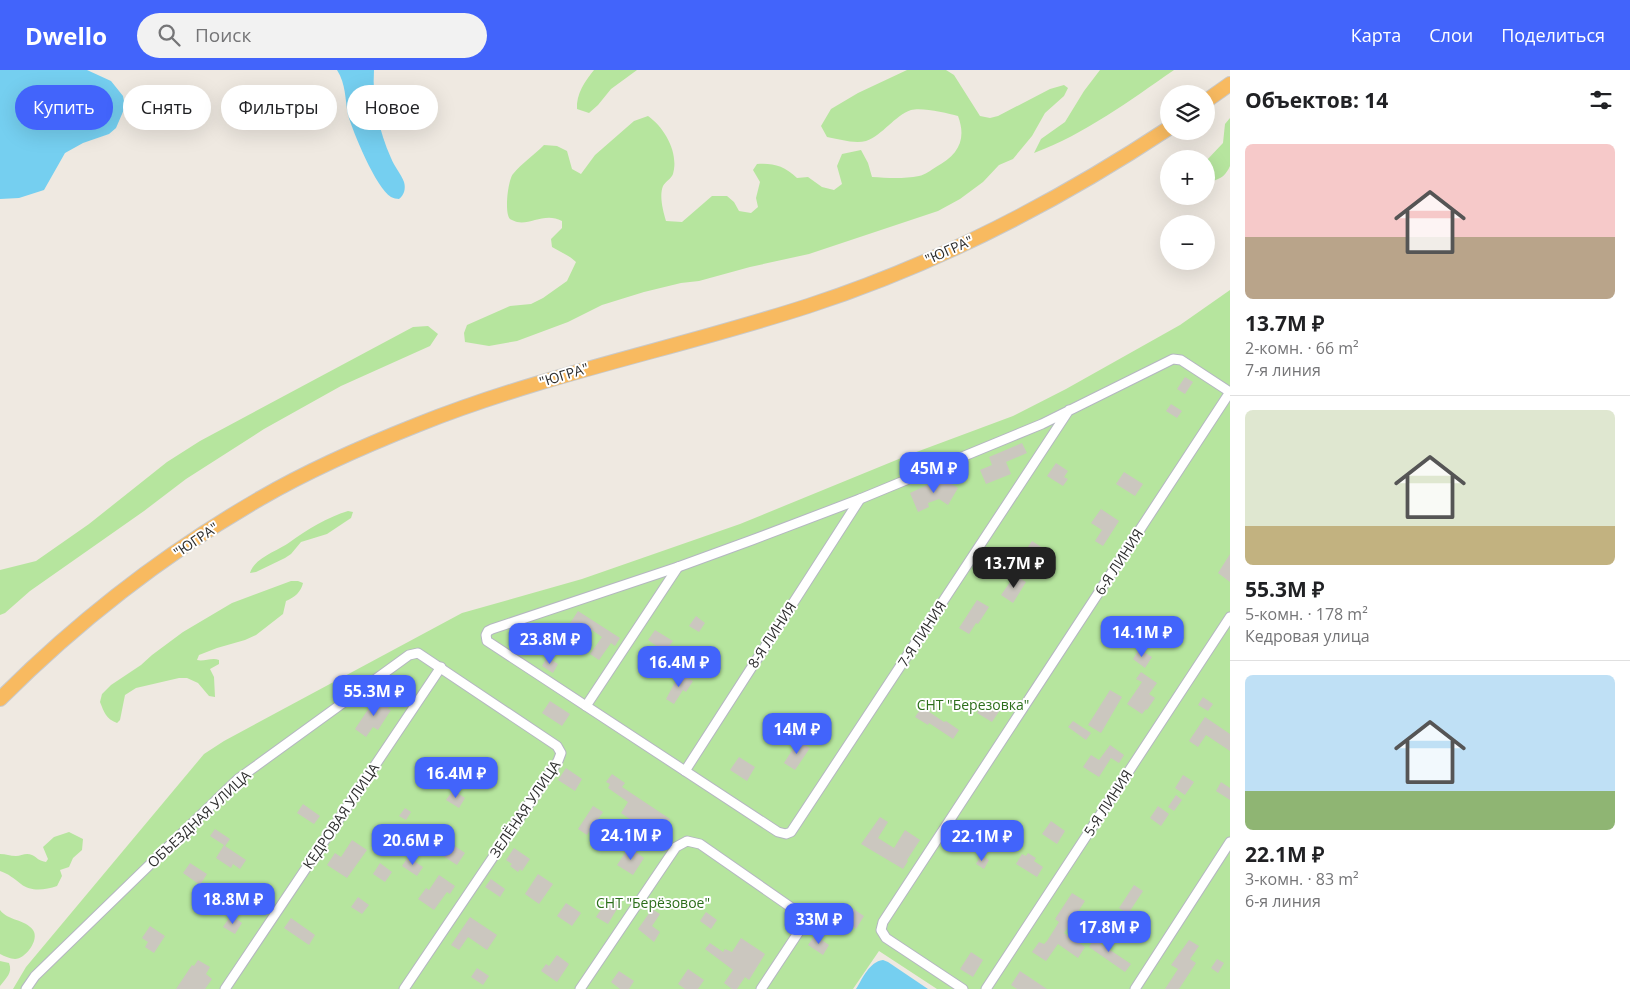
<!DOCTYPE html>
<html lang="ru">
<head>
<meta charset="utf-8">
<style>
  :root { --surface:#fff; --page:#f2f2f2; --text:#202124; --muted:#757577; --line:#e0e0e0; --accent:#4264fb }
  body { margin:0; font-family:"Open Sans",sans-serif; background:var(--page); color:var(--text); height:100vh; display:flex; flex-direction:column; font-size:19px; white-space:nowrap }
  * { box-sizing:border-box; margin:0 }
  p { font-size:16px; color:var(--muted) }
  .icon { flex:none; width:28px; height:28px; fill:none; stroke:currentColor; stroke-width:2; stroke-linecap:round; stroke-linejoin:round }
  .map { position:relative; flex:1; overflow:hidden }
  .sheet { display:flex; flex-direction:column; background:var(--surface); width:400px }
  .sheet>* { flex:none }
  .top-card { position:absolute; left:15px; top:15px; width:475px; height:45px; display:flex; gap:10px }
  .fabs { position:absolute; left:1160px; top:15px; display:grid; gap:10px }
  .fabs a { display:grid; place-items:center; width:55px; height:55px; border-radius:50%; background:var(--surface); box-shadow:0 5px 20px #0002; font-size:25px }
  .price { position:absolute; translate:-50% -42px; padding:0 11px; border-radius:10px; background:var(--accent); color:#fff; font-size:16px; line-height:32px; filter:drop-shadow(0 1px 2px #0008) }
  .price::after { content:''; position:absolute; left:50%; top:30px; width:15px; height:11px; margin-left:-8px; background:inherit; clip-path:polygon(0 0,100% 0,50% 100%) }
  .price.selected { background:#222; color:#fff }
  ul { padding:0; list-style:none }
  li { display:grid; align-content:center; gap:10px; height:265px; padding:0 15px }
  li+li { border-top:1px solid var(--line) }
  li span { display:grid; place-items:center; height:155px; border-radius:8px; color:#555 }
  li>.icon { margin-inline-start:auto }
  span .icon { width:90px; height:90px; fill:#fffc; stroke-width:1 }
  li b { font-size:21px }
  h2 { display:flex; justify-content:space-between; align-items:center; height:60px; padding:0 15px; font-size:21px }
  .pill { padding:0 18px; border-radius:22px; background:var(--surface); box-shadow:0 5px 20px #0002; font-size:18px; line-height:45px }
  .pill.selected { background:var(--accent); color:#fff }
  header { display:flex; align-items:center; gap:30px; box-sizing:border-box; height:70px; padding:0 25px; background:var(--accent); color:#fff }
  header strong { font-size:24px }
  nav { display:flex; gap:28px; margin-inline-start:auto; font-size:18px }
  .search { width:350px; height:45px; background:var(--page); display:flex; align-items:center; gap:12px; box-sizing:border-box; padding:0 18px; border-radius:28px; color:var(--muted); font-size:19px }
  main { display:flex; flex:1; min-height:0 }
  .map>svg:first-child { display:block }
</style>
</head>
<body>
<header>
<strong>Dwello</strong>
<div class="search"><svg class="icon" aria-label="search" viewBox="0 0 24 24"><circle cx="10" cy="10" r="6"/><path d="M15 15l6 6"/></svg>Поиск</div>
<nav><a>Карта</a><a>Слои</a><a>Поделиться</a></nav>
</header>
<main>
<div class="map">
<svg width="1230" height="919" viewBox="0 0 1230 919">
  <rect width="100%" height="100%" fill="#efe9e1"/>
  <g fill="#b6e59e">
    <path d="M594,0H637L611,19L598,35L589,43L577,39C576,24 585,11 594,0Z"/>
    <path d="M907,0H946L954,5L980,46L990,48L998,46L1050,19L1064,15L1068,18L1064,26L1045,43L1032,66L1013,89L999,95L983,112L960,129L938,141L809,184L750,197L699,211L681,213L644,222L602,235L568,252L517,271L489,276L465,272L464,263L467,255L510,236L531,234L543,228L567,211L576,192C569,185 560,182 552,177L551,169L562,158V151C545,142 531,155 517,152C516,152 510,149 510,149C504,143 508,110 513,104C522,93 534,85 544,75L557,76L567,81L572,99L581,104L595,85L634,51L648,46C665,58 679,83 673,104C671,109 666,111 663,116C659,126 663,141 666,151L682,152L712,126H727L734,132L739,141L751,143L758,137L756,128L760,112L753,100L757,94C774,93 784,96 797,108L808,107L822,117L834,120L842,114L837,96L842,84L861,80L868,93L872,107C887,108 904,109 919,106C925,105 931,100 936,97C958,85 967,70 958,46C947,43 922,37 911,40C894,46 883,65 866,71C854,74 839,69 827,67L821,56L831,39L858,23Z"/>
    <path d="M1100,0H1174C1129,31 1085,64 1034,83L1041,69L1065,52L1084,21Z"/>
    <path d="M1230,48V96C1226,105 1221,109 1212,111L1206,108V91L1223,73L1225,54Z"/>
    <path d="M1230,220V919H937L879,881L853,919H13L26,897L204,684L224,671L462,543L582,509L740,454L911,384L1013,346L1066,319L1180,255Z"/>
    <path d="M428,256L438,264L430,276L341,316L264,359L186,409L144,441L30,521L5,543L0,545V500L36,491L89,454L167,392L200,371L413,257Z"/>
    <path d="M348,441L353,442L351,448L327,464L301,472L291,484L285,488L256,502L250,503C255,487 278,481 290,472C306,460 328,447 348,441Z"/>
    <path d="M291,511H298L303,513C301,522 295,527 286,531L283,544L256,565L245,570L217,578L199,585L197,590C204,592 212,587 219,590V594L210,599L214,607L215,627L209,626L198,613L187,608H179L136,618L125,625L120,650L117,653C106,649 104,642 100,632L102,624L111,615L141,595L152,585L183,562L232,533Z"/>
    <path d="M69,762L83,769L82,780L73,788L69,797L60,800L62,806L57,816C45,820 31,822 21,814C13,808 9,804 0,801V784C6,784 10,786 16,786C21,786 26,782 32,785C38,788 37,790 46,792L48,789L43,777L54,767Z"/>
    <path d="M0,840C8,851 25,849 33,860C40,870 25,889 15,889C11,889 4,886 0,884Z"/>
    <path d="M0,891L9,893C13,903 6,908 0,916Z"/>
  </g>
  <g fill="#75cff0">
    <path d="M0,0H87L111,11L123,26L125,37L116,58L109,64L83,73L65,83L44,120L19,128L0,129Z"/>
    <path d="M337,0H374C372,30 379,61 391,88C394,96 401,104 404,112C406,119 404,125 399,129C397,129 393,128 391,127C376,118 353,62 348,45C345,29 346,14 337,0Z"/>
    <path d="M883,890L888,892L928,919H856C863,908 869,892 883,890Z"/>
  </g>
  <g fill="#cbc7bf">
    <path d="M1185,307L1193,312L1185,324L1177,319Z"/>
    <path d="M1171,334L1182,341L1177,348L1166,341Z"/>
    <path d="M1022,373L1027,383L1006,392L1011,404L986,414L980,400L992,395L989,387Z"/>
    <path d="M1056,393L1068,401L1064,407L1068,409L1063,416L1047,406Z"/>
    <path d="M1124,402L1143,414L1135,426L1116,414Z"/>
    <path d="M942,408L958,418L948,435L939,429L928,433L929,437L918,442L910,423Z"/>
    <path d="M1101,439L1119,451L1103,476L1095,471L1102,460L1091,453Z"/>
    <path d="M1032,471L1046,480L1038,494L1023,484Z"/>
    <path d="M1230,484V512L1218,503Z"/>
    <path d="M1015,505L1026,512L1013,533L1001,525Z"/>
    <path d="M977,530L989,537L978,554L976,553L969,564L959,558Z"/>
    <path d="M578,541L620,568L615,576L611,573L599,590L590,584L602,567L586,556L579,566L567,558Z"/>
    <path d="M696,546L705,553L699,562L689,556Z"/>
    <path d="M655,560L673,571L665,582L648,570Z"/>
    <path d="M1139,579L1152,587L1145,598L1133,589Z"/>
    <path d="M547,587L558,594L553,603L542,596Z"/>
    <path d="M1141,602L1157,613L1149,624L1155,628L1147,640L1146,639L1142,644L1127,634L1142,612L1136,609Z"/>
    <path d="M680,603L693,611L686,622L683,620L674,634L666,629Z"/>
    <path d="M1110,620L1122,627L1101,663L1088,655Z"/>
    <path d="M1203,627L1213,634L1208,641L1198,635Z"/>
    <path d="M375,629L381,634L384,629L391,634L388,639L391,640L378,660L373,657L366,667L355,659Z"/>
    <path d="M550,631L570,644L562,656L542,643Z"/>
    <path d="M985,631L1000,640L992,652L977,643Z"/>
    <path d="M922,637L944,652L946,651L959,660L953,669L929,653L928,655L915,647Z"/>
    <path d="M1205,647L1230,664V681L1206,665L1198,677L1189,671Z"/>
    <path d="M1073,651L1091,663L1086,670L1068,657Z"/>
    <path d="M798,671L810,678L795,700L784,693Z"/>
    <path d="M1110,675L1124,685L1119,693L1111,688L1099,707L1083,697L1091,685L1099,690Z"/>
    <path d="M739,687L755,697L747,711L730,700Z"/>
    <path d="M566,698L582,709L575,721L558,710Z"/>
    <path d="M612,704L625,713L622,717L670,749L657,768L621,743L628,732L608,718L610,714L606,712Z"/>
    <path d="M1183,705L1194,712L1185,725L1175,718Z"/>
    <path d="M1221,712L1230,718V730L1216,721Z"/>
    <path d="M453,720L465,728L459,738L446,730Z"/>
    <path d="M1176,725L1182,730L1174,741L1168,737Z"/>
    <path d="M303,734L320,746L314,754L297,743Z"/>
    <path d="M593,736L603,742L587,765L578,759Z"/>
    <path d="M1158,736L1169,744L1161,756L1150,748Z"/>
    <path d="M405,738L411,742L406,750L399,746Z"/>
    <path d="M880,747L888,752L878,768L894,778L905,760L920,770L907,790L908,791L903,799L861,774Z"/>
    <path d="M1051,751L1065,761L1057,774L1042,764Z"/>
    <path d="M967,752L980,760L974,770L961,761Z"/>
    <path d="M215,759L230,769L225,776L246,790L240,799L233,794L231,798L216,788L224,775L210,766Z"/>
    <path d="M352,770L367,780L347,808L327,795L335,783L341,787Z"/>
    <path d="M452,774L465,783L457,795L443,786Z"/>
    <path d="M629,777L644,788L633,805L617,795Z"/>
    <path d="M514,778L530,789L522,801L520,799L518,802L510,796L512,794L506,790Z"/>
    <path d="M1028,783L1036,788L1034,791L1043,797L1037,807L1016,794L1022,784L1026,786Z"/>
    <path d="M981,785L989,790L984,799L976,794Z"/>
    <path d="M408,787L423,797L417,806L402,796Z"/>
    <path d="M190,793L207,804L200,815L183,803Z"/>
    <path d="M380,793L392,802L385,812L373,804Z"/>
    <path d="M538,804L553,814L539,834L525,824Z"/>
    <path d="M439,805L455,816L450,824L447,822L434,840L418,829L426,818L429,820Z"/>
    <path d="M491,809L505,819L500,827L485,817Z"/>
    <path d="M1134,815L1143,821L1128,844L1119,838Z"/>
    <path d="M1072,823L1085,831L1064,863L1085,877L1078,888L1058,874L1046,891L1032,882L1039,872L1044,874L1047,871L1059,852L1055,849Z"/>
    <path d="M358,827L369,835L362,844L351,837Z"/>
    <path d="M612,829L620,834L608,854L596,847L602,838L604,840Z"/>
    <path d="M566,833L581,843L572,856L557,846Z"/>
    <path d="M852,838L864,846L856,859L844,851Z"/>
    <path d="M652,839L660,844L652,856L660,862L654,872L638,859Z"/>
    <path d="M706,842L717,850L711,859L700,851Z"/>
    <path d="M231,845L242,853L235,864L223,857Z"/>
    <path d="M470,847L497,865L487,880L468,867L459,880L451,875Z"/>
    <path d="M291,848L315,865L309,875L284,858Z"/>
    <path d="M150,856L165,866L154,883L145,877L148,872L142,868Z"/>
    <path d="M1099,862L1106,867L1101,874L1131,894L1125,902L1089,877Z"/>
    <path d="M815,865L829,875L823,885L808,875Z"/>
    <path d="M741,868L765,884L749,910L745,907L737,919H732L724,913L733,900L705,879L710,873L723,882L725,879L732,882Z"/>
    <path d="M1189,870L1199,876L1190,889L1196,893L1179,919H1165L1178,899L1171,895Z"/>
    <path d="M971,882L983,890L973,907L960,899Z"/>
    <path d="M557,885L569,894L557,912L541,901L546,894L549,896Z"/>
    <path d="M1217,889L1224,893L1218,903L1211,898Z"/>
    <path d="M198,890L210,897L206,904L212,909L205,919H176L192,895L194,896Z"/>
    <path d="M477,898L489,906L483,915L471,907Z"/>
    <path d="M688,899L704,910L698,919H685L678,914Z"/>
    <path d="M619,901L634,911L629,919H620L611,912Z"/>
    <path d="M1020,901L1047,919H1017L1011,915Z"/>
  </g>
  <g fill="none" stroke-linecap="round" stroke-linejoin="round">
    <g stroke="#b4b7c1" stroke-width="11">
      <g id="minor">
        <path d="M1069,340L791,762L786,764L778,762L487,571L486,565L488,561L492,559L678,497L752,470L860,429L1042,354L1173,289L1181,290L1230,322"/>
        <path d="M586,636L678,497"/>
        <path d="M685,701L860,429"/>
        <path d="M26,919L35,906L238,709L409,585L418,583L557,676L561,683L558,691L404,919"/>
        <path d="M225,919L441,597"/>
        <path d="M580,919L676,777L687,771L700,774L802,845L803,855L800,860L761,919"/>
        <path d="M963,919L886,868L881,860L883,852L1230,322"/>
        <path d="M986,919L1230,547"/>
        <path d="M1135,919L1230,772"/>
      </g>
    </g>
    <g stroke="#c9c9c9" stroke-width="16">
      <g id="trunk">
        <path d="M1206,31L1230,14"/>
        <path d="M0,629C77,552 167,482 261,428C311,399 364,376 417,355C544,304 679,278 808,236C937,194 1057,132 1169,58"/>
      </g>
    </g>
    <use href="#minor" stroke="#fff" stroke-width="9"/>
    <use href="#trunk" stroke="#f8ba60" stroke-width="14"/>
  </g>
  <g text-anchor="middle" stroke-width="4" stroke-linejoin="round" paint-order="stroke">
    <g font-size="14" fill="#2e2e2e" stroke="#fff">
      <text transform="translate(949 180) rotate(-24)" y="5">"ЮГРА"</text>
      <text transform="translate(564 305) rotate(-17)" y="5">"ЮГРА"</text>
      <text transform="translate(196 470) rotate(-34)" y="5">"ЮГРА"</text>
      <text transform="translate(1119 492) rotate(-57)" y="5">6-Я ЛИНИЯ</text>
      <text transform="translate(922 564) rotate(-57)" y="5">7-Я ЛИНИЯ</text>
      <text transform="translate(772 565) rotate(-57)" y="5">8-Я ЛИНИЯ</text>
      <text transform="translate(1108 733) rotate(-57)" y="5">5-Я ЛИНИЯ</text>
      <text transform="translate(525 739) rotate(-56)" y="5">ЗЕЛЁНАЯ УЛИЦА</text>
      <text transform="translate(341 746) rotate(-56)" y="5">КЕДРОВАЯ УЛИЦА</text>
      <text transform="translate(199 749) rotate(-43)" y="5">ОБЪЕЗДНАЯ УЛИЦА</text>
    </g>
    <g font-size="14" fill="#2c6e1b" stroke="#fff">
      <text x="973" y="640">СНТ "Березовка"</text>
      <text x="653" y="838">СНТ "Берёзовое"</text>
    </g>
  </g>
</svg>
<div class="fabs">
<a><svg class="icon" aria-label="layers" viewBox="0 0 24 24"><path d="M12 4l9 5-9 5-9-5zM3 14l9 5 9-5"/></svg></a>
<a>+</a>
<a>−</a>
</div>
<b class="price" style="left:934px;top:424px">45M ₽</b>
<b class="price selected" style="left:1014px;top:519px">13.7M ₽</b>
<b class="price" style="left:1142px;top:588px">14.1M ₽</b>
<b class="price" style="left:550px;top:595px">23.8M ₽</b>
<b class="price" style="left:679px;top:618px">16.4M ₽</b>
<b class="price" style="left:374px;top:647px">55.3M ₽</b>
<b class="price" style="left:797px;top:685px">14M ₽</b>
<b class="price" style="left:456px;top:729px">16.4M ₽</b>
<b class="price" style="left:631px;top:791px">24.1M ₽</b>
<b class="price" style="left:982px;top:792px">22.1M ₽</b>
<b class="price" style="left:413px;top:796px">20.6M ₽</b>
<b class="price" style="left:233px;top:855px">18.8M ₽</b>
<b class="price" style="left:819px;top:875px">33M ₽</b>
<b class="price" style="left:1109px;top:883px">17.8M ₽</b>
<div class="top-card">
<a class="pill selected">Купить</a>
<a class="pill">Снять</a>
<a class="pill">Фильтры</a>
<a class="pill">Новое</a>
</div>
</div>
<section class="sheet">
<h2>Объектов: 14<svg class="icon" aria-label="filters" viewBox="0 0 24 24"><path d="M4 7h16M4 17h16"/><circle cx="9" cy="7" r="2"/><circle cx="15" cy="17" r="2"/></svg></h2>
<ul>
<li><span style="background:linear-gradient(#f6c9c9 60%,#b9a48a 0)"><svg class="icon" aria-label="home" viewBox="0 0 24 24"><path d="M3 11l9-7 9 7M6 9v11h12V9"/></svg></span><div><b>13.7M ₽</b><p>2-комн. · 66 m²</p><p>7-я линия</p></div></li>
<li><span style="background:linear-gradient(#dfe7d0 75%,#c2b280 0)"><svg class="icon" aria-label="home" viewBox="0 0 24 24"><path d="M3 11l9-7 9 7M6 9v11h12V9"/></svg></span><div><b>55.3M ₽</b><p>5-комн. · 178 m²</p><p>Кедровая улица</p></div></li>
<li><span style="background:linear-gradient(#bfe0f5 75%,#8fb573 0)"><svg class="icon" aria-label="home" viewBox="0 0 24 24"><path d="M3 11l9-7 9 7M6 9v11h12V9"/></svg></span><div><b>22.1M ₽</b><p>3-комн. · 83 m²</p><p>6-я линия</p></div></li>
</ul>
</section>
</main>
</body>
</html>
